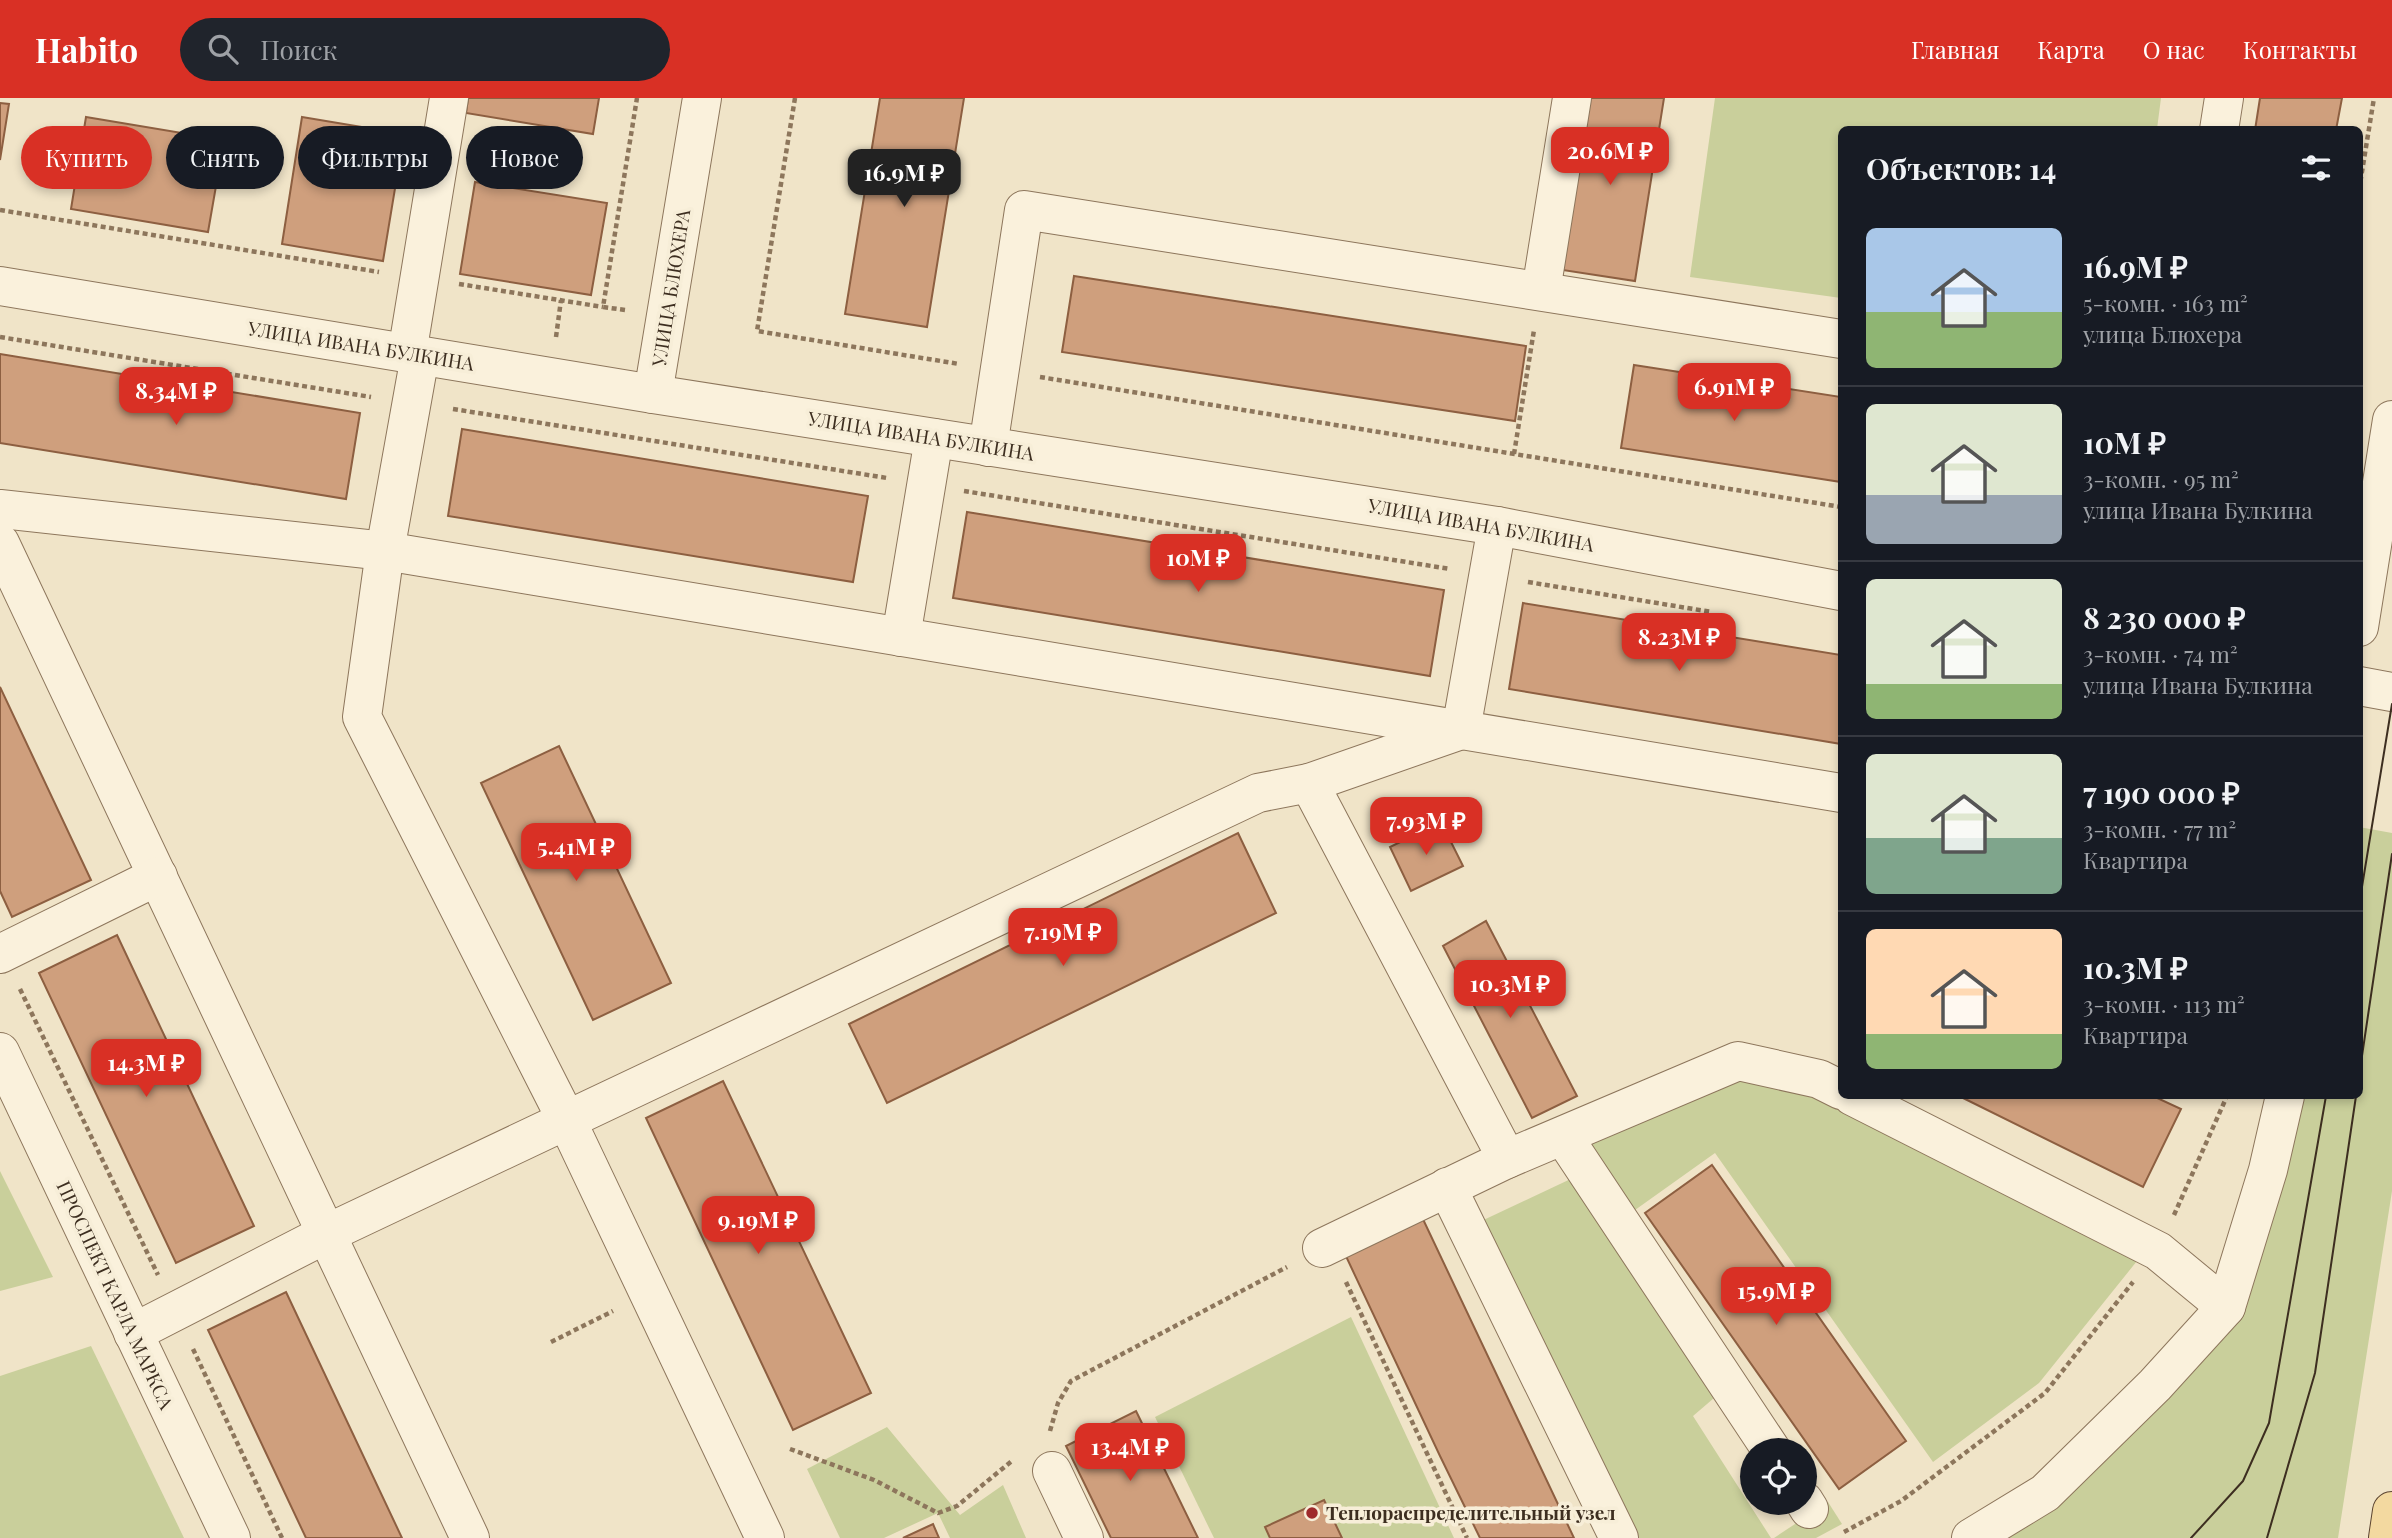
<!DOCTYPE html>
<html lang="ru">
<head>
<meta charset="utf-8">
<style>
  :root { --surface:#171b24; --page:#20242c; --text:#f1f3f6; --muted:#9ea1a6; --line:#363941; --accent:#d93025 }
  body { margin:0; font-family:"Playfair Display",serif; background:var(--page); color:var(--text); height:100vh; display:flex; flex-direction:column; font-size:26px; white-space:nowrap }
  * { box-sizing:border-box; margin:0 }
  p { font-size:23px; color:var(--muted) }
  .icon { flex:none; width:38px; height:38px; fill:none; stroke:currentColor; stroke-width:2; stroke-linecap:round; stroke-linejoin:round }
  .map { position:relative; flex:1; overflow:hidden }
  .sheet { position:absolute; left:1838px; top:28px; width:525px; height:973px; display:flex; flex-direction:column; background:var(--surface); border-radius:10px; box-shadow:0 4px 10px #0003 }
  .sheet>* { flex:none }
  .banner { position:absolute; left:21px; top:28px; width:665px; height:63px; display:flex; gap:14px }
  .controls { position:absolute; left:1740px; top:1340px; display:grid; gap:14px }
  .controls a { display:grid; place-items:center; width:77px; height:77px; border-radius:50%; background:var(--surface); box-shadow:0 4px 10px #0003; font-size:35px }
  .price { position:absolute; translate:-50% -60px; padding:0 16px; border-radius:14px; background:var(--accent); color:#fff; font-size:23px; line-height:46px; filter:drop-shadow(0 2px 4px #0008) }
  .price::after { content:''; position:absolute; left:50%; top:42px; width:21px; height:16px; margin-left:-10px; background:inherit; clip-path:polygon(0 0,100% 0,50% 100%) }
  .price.on { background:#222; color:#fff }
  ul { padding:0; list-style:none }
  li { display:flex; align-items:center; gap:21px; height:175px; padding:0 28px }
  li+li { border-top:2px solid var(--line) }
  li span { display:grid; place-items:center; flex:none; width:196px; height:140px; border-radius:10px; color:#555 }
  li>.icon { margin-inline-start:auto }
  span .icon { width:84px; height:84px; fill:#fffc; stroke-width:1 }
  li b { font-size:30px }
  h2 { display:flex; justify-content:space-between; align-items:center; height:84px; padding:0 28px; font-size:30px }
  .tag { padding:0 24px; border-radius:32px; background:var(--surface); box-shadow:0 4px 10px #0003; font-size:24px; line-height:63px }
  .tag.on { background:var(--accent); color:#fff }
  header { display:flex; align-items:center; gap:42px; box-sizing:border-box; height:98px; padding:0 35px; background:var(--accent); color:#fff }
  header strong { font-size:33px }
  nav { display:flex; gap:38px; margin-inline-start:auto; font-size:24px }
  .search { width:490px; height:63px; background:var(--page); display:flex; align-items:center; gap:18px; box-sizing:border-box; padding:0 24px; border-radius:38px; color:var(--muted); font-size:26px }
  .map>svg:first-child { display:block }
</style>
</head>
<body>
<header>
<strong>Habito</strong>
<div class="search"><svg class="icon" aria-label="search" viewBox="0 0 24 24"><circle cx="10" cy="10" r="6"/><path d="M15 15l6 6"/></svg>Поиск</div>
<nav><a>Главная</a><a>Карта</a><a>О нас</a><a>Контакты</a></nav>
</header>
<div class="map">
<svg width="2392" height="1440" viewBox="0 0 2392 1440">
  <rect width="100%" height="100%" fill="#f0e4c8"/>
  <g fill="#c9cf9b">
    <path d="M1715,0H2161L2157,31L1841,32V200L1690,179Z"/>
    <path d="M2359,729L2392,735V1093L2338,1440H2000L2172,1288L2294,998H2359Z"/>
    <path d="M1737,976L1814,991L2141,1158L2039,1285L1933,1364L1715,1055L1628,1117L1581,1045Z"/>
    <path d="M0,1073L53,1179L0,1193Z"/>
    <path d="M1577,1078L1721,1294L1693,1318L1771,1440H1628L1475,1126Z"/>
    <path d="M1351,1219L1454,1440H1214L1155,1319Z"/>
    <path d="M91,1248L184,1440H0V1278Z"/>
    <path d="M887,1329L960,1417L1003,1387L1026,1440H950L938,1415L884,1440H840L807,1371Z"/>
    <path d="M1828,1404L1842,1426L1816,1440H1774Z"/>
  </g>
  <g fill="#cf9f7d" stroke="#8d5f41" stroke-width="2">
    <path d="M468,0H599L593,36L466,15Z"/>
    <path d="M880,0H964L927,229L845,216Z"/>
    <path d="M1584,0H1664L1635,183L1556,171Z"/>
    <path d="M2260,0H2342L2336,32H2255Z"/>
    <path d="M0,5L9,6L0,62Z"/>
    <path d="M86,19L224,42L208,134L71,111Z"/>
    <path d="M302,19L404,36L383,163L282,146Z"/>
    <path d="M475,84L607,105L591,197L460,176Z"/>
    <path d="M1074,178L1526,248L1515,323L1062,254Z"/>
    <path d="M0,256L360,315L346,401L0,345Z"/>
    <path d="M1634,267L1841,299V384L1621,350Z"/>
    <path d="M462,331L868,398L853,484L448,418Z"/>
    <path d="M967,414L1444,492L1430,578L953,500Z"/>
    <path d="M1523,505L1841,557V646L1509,591Z"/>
    <path d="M0,589L91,782L12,819L0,793Z"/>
    <path d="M559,648L671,885L593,922L481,685Z"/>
    <path d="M1441,724L1463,768L1411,793L1390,749Z"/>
    <path d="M1238,735L1276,815L887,1005L849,926Z"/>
    <path d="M1486,823L1577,998L1532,1020L1443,848Z"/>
    <path d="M117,837L254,1128L176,1165L39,875Z"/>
    <path d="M723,983L871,1295L793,1332L646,1020Z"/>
    <path d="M1959,998H2153L2181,1011L2143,1089Z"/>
    <path d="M1712,1067L1906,1343L1839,1391L1645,1115Z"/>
    <path d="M1421,1117L1574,1440H1480L1440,1358L1344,1154Z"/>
    <path d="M286,1194L402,1440H306L208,1232Z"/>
    <path d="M1136,1313L1198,1440H1111L1066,1348Z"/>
    <path d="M1324,1402L1342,1440H1270L1265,1429Z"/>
    <path d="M933,1426L939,1440H903Z"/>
  </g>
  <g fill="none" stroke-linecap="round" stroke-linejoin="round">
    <g stroke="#8d765c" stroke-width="40">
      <g id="minor">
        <path d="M2219,32L2224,0"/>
        <path d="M0,188L653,296L1497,428L1841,493"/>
        <path d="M1541,193L1572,0"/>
        <path d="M407,256L449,0"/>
        <path d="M420,258L385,453L362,619L566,1021L765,1440"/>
        <path d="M653,296L702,0"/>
        <path d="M988,349L1024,112L1841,241"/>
        <path d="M0,411L385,453L1841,695"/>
        <path d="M0,445L470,1440"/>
        <path d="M2359,529L2392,322"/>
        <path d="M901,539L934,340"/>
        <path d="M2359,588L2392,594"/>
        <path d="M1309,685L1507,1061"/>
        <path d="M0,856L158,778"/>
        <path d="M0,954L231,1440"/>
        <path d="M1852,998L2158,1153L2226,1209"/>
        <path d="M1563,1038L1772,1353"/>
        <path d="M1447,1089L1619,1440"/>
        <path d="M1322,1150L1507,1061L1738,963L1819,981L1841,992"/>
        <path d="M133,1235L326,1136L1258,695L1309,685L1461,632L1497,428"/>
        <path d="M1052,1373L1084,1440"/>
        <path d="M1804,1403L1809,1411"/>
        <path d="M1971,1440L2045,1395L2155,1287L2226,1209L2268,1072L2285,998"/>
      </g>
    </g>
    <g stroke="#5b4430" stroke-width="40">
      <path id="major" d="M2388,1440L2392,1413"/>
    </g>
    <g stroke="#8d765c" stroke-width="4.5" stroke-dasharray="5 3.5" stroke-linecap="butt">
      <path d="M795,0L757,233L959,266"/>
      <path d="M2359,92L2374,0"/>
      <path d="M0,112L379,174"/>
      <path d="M459,186L603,209"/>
      <path d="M625,212L603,209L637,0"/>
      <path d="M0,239L371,299"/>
      <path d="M556,239L561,202"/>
      <path d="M1040,279L1841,409"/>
      <path d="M453,311L887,380"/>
      <path d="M1514,356L1534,232"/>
      <path d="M964,393L1450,471"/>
      <path d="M1528,484L1712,514"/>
      <path d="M20,891L158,1177"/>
      <path d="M2174,1117L2227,998"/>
      <path d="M1346,1184L1467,1440"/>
      <path d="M551,1244L613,1213"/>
      <path d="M193,1251L282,1440"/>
      <path d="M1050,1333L1058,1305L1071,1283L1287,1169"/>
      <path d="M790,1351L874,1382L938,1415L957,1408L1013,1362"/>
      <path d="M1844,1434L1901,1403L2045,1295L2133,1184"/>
    </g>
    <use href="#minor" stroke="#faf1dc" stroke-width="38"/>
    <use href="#major" stroke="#f3d9a0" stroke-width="38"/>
    <g stroke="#3d2e20" stroke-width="2">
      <path d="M2359,807L2392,606"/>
      <path d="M2359,978L2392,756"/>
      <path d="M2191,1440L2243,1383L2269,1325L2326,998"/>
      <path d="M2267,1440L2315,1275L2356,998"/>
    </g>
  </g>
  <circle fill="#9e2a2b" stroke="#f7eed8" stroke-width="2.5" cx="1312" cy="1415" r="7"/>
  <g text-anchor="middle" stroke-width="7" stroke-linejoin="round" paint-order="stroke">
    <g font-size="19" fill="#3d2e20" stroke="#f7eed8">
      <text transform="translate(671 190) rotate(-81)" y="7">УЛИЦА БЛЮХЕРА</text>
      <text transform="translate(361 248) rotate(9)" y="7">УЛИЦА ИВАНА БУЛКИНА</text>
      <text transform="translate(921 338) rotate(9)" y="7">УЛИЦА ИВАНА БУЛКИНА</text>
      <text transform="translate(1481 427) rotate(10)" y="7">УЛИЦА ИВАНА БУЛКИНА</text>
      <text transform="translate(115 1197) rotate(65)" y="7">ПРОСПЕКТ КАРЛА МАРКСА</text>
    </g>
    <g font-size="19" font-weight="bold" fill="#3d2e20" stroke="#f7eed8" text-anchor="start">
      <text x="1326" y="1422">Теплораспределительный узел</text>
    </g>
  </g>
</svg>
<div class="controls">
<a><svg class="icon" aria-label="locate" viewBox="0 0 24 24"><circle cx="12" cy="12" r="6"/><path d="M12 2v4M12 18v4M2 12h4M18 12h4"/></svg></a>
</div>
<b class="price" style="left:1610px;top:89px">20.6M ₽</b>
<b class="price on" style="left:904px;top:111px">16.9M ₽</b>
<b class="price" style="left:1734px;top:325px">6.91M ₽</b>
<b class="price" style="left:176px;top:329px">8.34M ₽</b>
<b class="price" style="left:1198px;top:496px">10M ₽</b>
<b class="price" style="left:1679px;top:575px">8.23M ₽</b>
<b class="price" style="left:1426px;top:759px">7.93M ₽</b>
<b class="price" style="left:576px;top:785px">5.41M ₽</b>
<b class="price" style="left:1063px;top:870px">7.19M ₽</b>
<b class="price" style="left:1510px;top:922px">10.3M ₽</b>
<b class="price" style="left:146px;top:1001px">14.3M ₽</b>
<b class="price" style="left:758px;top:1158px">9.19M ₽</b>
<b class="price" style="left:1776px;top:1229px">15.9M ₽</b>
<b class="price" style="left:1130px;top:1385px">13.4M ₽</b>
<div class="banner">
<a class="tag on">Купить</a>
<a class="tag">Снять</a>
<a class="tag">Фильтры</a>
<a class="tag">Новое</a>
</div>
<section class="sheet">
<h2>Объектов: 14<svg class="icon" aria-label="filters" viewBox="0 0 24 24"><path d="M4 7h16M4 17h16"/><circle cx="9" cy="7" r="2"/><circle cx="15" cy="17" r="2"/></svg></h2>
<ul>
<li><span style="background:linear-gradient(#a9c7e8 60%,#8fb573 0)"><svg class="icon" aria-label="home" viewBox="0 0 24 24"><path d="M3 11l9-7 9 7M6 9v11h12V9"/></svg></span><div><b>16.9M ₽</b><p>5-комн. · 163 m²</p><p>улица Блюхера</p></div></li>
<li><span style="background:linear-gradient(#dfe7d0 65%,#9aa5b1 0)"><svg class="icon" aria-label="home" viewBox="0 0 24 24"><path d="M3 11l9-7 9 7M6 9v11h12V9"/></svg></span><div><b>10M ₽</b><p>3-комн. · 95 m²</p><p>улица Ивана Булкина</p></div></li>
<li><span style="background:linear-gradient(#dfe7d0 75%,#8fb573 0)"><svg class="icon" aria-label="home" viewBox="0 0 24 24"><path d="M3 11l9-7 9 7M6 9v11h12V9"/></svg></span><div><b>8 230 000 ₽</b><p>3-комн. · 74 m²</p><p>улица Ивана Булкина</p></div></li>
<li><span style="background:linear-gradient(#dfe7d0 60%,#7fa58c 0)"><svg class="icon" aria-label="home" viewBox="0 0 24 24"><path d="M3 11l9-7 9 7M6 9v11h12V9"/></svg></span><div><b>7 190 000 ₽</b><p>3-комн. · 77 m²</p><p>Квартира</p></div></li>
<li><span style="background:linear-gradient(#ffd9b3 75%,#8fb573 0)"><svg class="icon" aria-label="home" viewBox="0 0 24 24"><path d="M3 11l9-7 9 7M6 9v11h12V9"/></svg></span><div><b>10.3M ₽</b><p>3-комн. · 113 m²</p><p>Квартира</p></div></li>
</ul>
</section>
</div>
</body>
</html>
